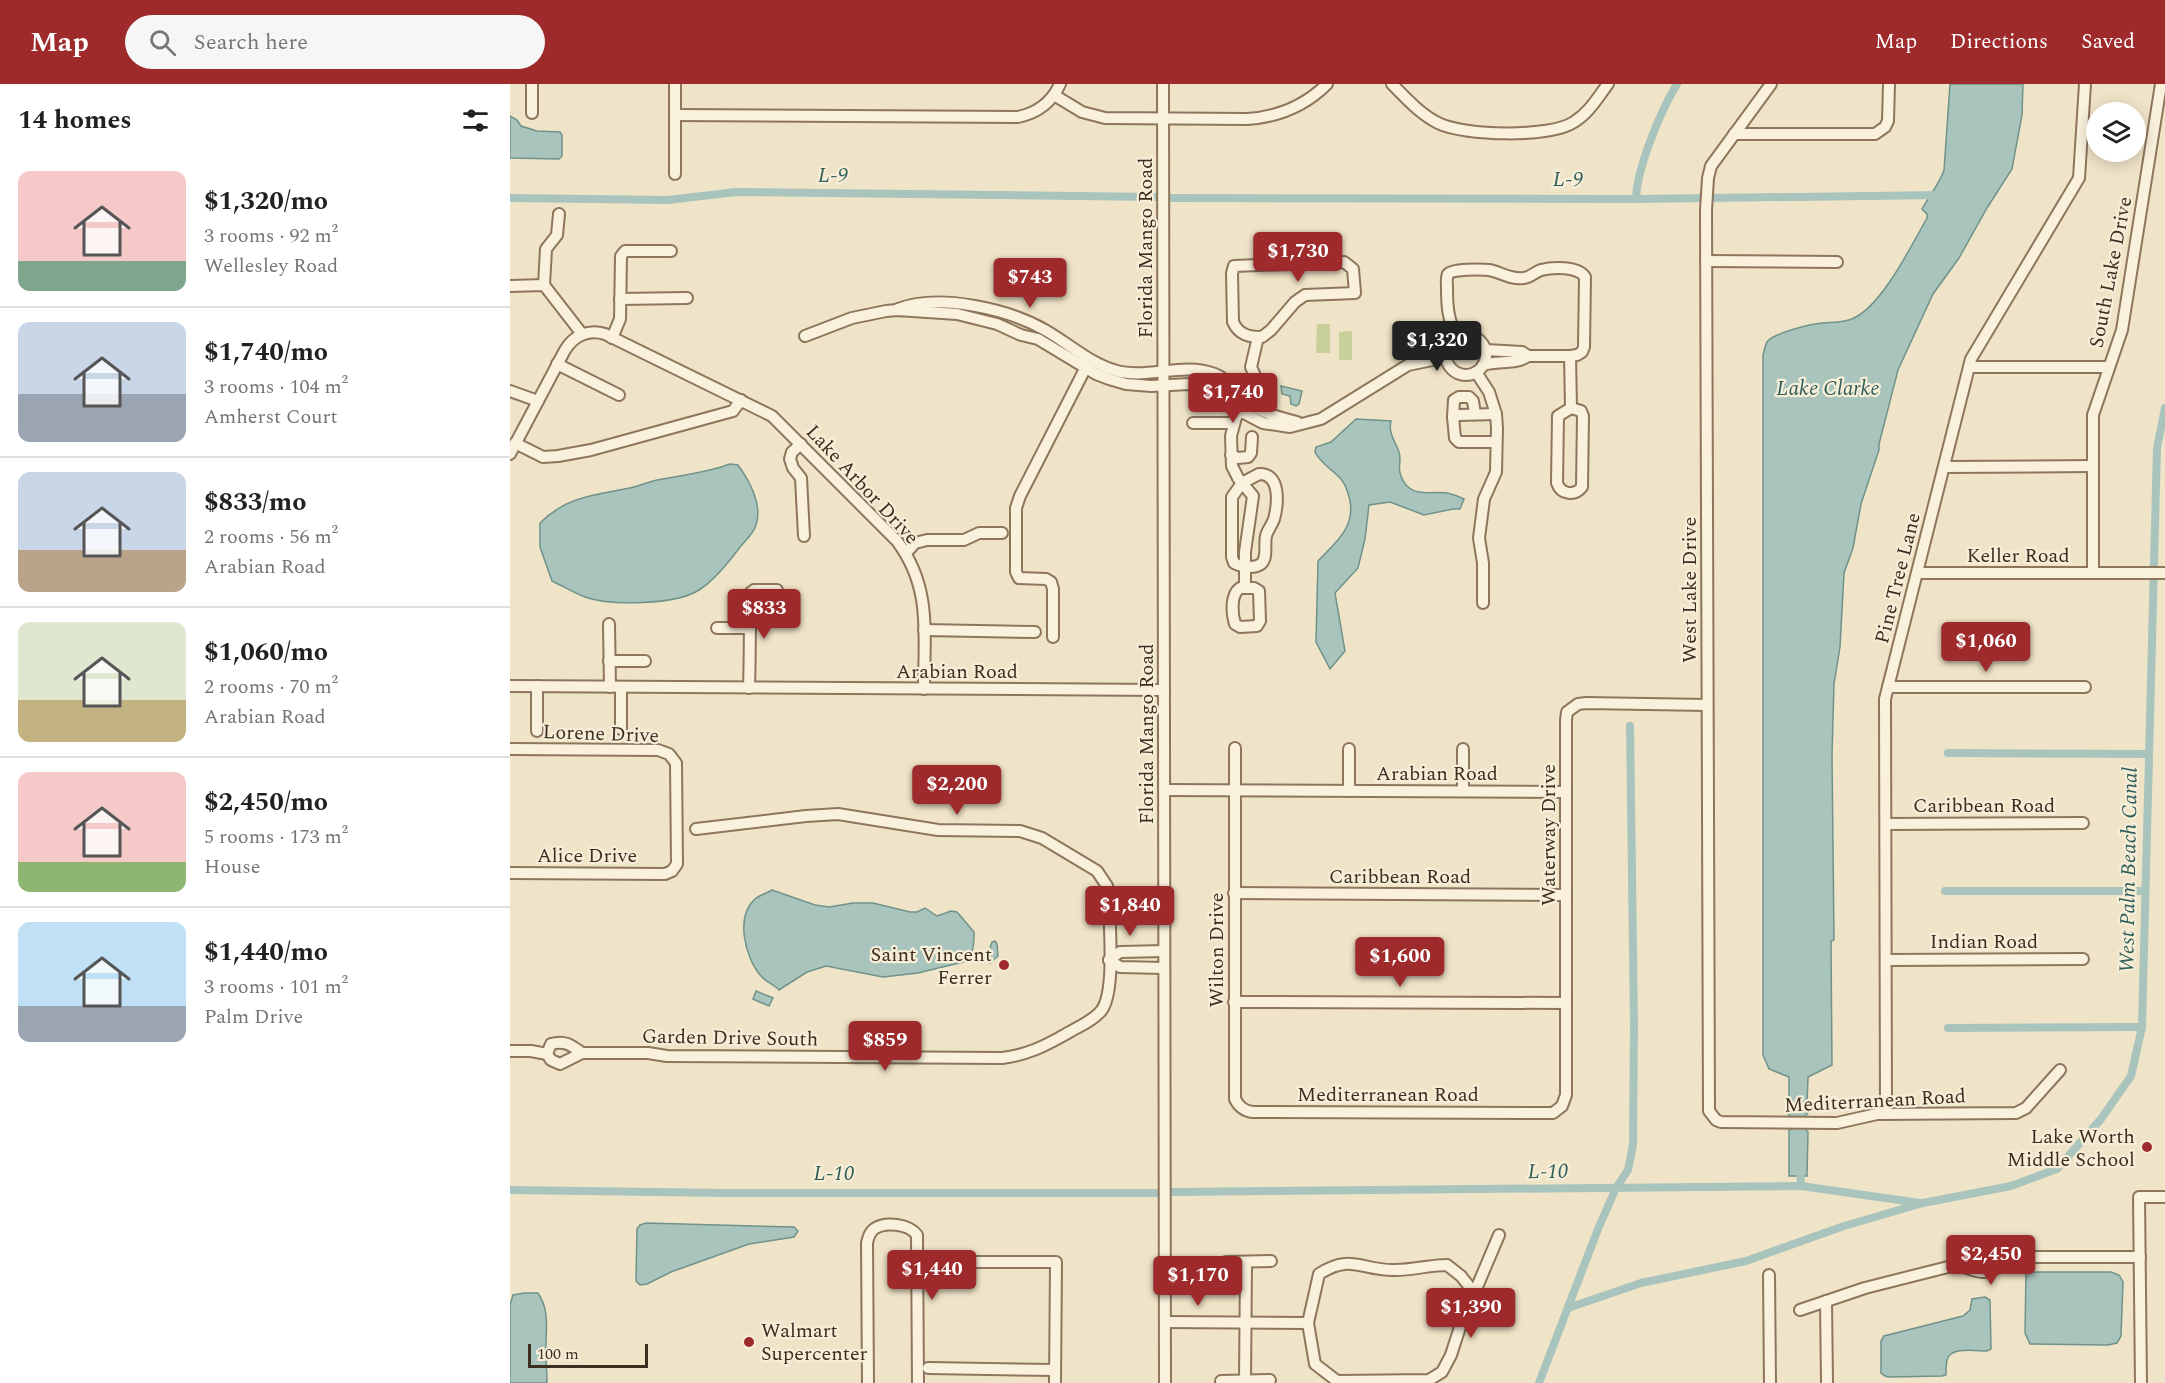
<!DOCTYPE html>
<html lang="en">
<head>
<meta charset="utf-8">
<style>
  :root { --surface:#fff; --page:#f6f6f6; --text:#202124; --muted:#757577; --line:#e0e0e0; --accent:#9e2a2b }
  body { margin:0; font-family:Spectral,serif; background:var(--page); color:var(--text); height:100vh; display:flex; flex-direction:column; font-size:22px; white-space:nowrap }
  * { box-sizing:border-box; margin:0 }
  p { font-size:20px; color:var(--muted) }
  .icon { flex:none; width:33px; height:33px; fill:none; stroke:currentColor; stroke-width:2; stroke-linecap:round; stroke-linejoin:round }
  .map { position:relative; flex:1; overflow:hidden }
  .drawer { display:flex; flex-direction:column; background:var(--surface); width:510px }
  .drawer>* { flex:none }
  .buttons { position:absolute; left:1576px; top:18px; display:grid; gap:12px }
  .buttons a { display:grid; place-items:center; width:60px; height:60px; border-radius:50%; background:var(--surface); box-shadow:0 3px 15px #0003; font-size:30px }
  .scale { position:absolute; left:18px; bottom:15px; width:120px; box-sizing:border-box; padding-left:6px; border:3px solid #3d2e20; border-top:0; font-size:16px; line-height:21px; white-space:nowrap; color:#3d2e20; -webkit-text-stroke:4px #f7eed8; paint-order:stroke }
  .price { position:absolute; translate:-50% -51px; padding:0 14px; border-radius:6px; background:var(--accent); color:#fff; font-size:20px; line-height:39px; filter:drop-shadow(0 2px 3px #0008) }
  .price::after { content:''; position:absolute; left:50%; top:36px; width:18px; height:14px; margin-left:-9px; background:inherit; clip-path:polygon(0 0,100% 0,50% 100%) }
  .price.on { background:#222; color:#fff }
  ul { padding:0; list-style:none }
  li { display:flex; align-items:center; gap:18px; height:150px; padding:0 18px }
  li+li { border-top:2px solid var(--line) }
  li span { display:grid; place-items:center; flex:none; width:168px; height:120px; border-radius:12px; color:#555 }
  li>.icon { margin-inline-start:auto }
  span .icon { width:72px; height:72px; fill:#fffc; stroke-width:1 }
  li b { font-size:26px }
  h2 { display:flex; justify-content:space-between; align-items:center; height:72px; padding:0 18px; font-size:26px }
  header { display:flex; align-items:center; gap:36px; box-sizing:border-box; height:84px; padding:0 30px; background:var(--accent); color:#fff }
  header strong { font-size:28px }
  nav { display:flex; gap:33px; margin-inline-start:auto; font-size:21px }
  .search { width:420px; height:54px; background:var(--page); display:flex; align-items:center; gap:15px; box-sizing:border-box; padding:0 21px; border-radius:33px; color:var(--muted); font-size:22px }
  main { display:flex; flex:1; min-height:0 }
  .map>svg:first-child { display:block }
</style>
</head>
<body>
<header>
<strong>Map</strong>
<div class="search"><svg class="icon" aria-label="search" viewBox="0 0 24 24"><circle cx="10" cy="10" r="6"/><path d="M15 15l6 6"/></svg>Search here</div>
<nav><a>Map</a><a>Directions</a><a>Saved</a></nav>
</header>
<main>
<section class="drawer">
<h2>14 homes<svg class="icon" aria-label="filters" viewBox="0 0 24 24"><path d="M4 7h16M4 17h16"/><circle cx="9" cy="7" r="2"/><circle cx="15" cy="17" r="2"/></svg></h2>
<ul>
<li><span style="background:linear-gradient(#f6c9c9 75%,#7fa58c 0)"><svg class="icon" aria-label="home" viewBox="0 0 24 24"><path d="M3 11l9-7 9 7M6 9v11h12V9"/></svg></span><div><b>$1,320/mo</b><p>3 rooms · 92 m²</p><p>Wellesley Road</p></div></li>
<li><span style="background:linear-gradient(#c9d6e8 60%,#9aa5b1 0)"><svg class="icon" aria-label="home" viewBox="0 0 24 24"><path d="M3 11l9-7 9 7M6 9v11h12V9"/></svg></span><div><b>$1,740/mo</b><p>3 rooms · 104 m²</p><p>Amherst Court</p></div></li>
<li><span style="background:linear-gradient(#c9d6e8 65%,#b9a48a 0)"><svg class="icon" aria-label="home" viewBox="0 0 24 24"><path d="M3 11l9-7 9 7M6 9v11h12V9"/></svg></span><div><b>$833/mo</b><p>2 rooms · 56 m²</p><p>Arabian Road</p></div></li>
<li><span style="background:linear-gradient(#dfe7d0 65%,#c2b280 0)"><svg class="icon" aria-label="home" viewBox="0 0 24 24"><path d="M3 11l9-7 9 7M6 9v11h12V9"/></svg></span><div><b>$1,060/mo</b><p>2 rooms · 70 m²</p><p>Arabian Road</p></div></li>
<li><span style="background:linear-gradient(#f6c9c9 75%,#8fb573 0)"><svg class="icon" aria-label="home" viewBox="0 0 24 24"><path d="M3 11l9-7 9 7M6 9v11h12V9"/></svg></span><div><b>$2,450/mo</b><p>5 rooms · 173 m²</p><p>House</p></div></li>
<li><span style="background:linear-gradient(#bfe0f5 70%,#9aa5b1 0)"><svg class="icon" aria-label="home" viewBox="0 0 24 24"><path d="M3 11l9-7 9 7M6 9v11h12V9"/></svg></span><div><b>$1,440/mo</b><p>3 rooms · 101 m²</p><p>Palm Drive</p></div></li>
</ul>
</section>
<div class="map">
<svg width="1655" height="1299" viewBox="0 0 1655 1299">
  <rect width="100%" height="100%" fill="#f0e4c8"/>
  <g fill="#c9cf9b">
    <path d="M807,240H820V269H806Z"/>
    <path d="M842,247V276H829V248Z"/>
  </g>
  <g fill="#a9c4bc" stroke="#6f938a" stroke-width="1.5">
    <path d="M1440,0H1513L1512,31L1502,85L1477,124L1449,174L1423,210L1388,286L1369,360V366L1351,420L1343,464L1334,489L1330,563L1324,600L1322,671L1324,856L1321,857L1322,981L1298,993L1297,1023L1298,1029L1295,1032L1294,1044L1298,1048L1297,1092H1279V1046L1282,1045V1033L1277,1029L1279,1026V993L1259,985L1253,971V271C1254,268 1255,261 1257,258C1263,249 1301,240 1313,239C1324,238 1334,239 1344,234C1373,220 1401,162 1417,134V130L1412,125C1419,112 1430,99 1434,86Z"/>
    <path d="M0,32L7,36L11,42L27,47L50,48L52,51V72L49,75L0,74Z"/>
    <path d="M771,302L792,307L789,320L786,322L781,320L780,312L772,310Z"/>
    <path d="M846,335L881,337C878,350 885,356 889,368C892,376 887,384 891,392C900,417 923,405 941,410C945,411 950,413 954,415L950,425H943L914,431L880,418L859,421L855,455L848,484L825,509L835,567L820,585L806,558L808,477C825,459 845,444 840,417C838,409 837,402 831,395C823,386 810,379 805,368L806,363L821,358Z"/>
    <path d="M220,380L228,381C239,396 253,421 246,441C244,449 235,457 230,463C219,478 205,496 189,506C166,521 100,522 75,513C64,509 53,502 42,497L30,463V439C57,412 85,411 120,404C129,402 138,398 147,396C172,391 196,389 220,380Z"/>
    <path d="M262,806L305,821L319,823L343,819H363L400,828H407L415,824L427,832L441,827L447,828L464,848C464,861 464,871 453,878L408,889L373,893L316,882L297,888L269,906C264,900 257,899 251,892C235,874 225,833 245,815C250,811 257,809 262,806Z"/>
    <path d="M485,857L487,860L488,872L480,879L478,875L475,874L474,869L480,864L482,858Z"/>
    <path d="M246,907L263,914L259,922L243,915Z"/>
    <path d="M136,1139L284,1143L288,1147L284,1153L239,1160L161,1188L137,1200L130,1201L126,1197L127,1145L130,1141Z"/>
    <path d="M1516,1188H1601L1609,1191L1613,1198L1611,1252L1607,1259L1598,1261L1520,1260L1515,1249Z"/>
    <path d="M14,1209H28C41,1228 35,1249 36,1270C36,1280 37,1289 37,1299H0V1221L3,1211Z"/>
    <path d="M1475,1213L1480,1216L1481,1265L1477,1267C1466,1267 1440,1262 1437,1276C1436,1281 1436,1286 1436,1291L1432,1292L1379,1293L1375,1292L1371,1289V1257L1374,1252L1453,1232L1460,1226L1462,1215Z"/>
  </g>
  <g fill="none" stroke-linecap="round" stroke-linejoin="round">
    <g stroke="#a9c4bc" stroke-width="8">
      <path d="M0,114L158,116L226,108L646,113"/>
      <path d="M660,114L1126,115L1431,111"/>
      <path d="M1126,115C1127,84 1150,28 1167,0"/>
      <path d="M1438,669L1639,670"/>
      <path d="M1435,807H1635"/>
      <path d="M1438,944L1632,943"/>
      <path d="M1290,1081L1291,1102"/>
      <path d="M0,1106L217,1109H647"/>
      <path d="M662,1108L1291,1102L1410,1119"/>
      <path d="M1058,1224L1131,1199L1236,1177L1334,1142L1413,1119L1501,1102L1547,1085L1591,1035L1621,992L1632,943L1647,364L1655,324"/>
      <path d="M1029,1299L1088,1145L1106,1104L1118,1086L1123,1061L1124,940L1120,642"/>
    </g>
    <g stroke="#8d765c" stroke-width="14">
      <g id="minor">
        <path d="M22,0V29"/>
        <path d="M165,0V90"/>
        <path d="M653,0L655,1299"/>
        <path d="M882,0C896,14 910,30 928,39C954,52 1040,54 1064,38C1079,29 1088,13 1098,0"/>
        <path d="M1261,0L1201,82L1198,94L1196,126L1199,1027L1206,1036L1211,1038L1327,1039L1367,1030L1506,1029L1516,1024L1550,986"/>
        <path d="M544,11L572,28L595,34L737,35C768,33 795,22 817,0"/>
        <path d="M165,31L508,33C527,29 542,18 550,0"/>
        <path d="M1224,50H1365L1375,43L1378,37L1379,0"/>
        <path d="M1196,177L1327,178"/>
        <path d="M834,178L843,185L845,209L795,211L785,218L761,246L752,253C739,253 729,251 723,238L722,189L724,182Z"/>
        <path d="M34,201L36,165L47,151L49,130"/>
        <path d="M0,202L34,201L72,250"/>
        <path d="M110,215L177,214"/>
        <path d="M388,225C429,209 498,225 535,246C560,260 582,282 611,288C643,294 673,278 705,290C718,295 725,310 736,318C750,328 770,334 787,338"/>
        <circle cx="956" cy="271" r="20"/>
        <path d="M295,252L342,234L376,227L387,226L447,230L487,240L511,251L528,255L586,290L599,295L616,300L641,302L680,300L693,303L712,312L730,327L753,339L780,343L811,335L898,281L937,273"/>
        <path d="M947,253C938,236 937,223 937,204C937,200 936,194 938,190C942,185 971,185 979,186C991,188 1000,196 1014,194C1021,193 1025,188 1031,186C1042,183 1068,182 1075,193L1074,263L1072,268L1067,271L1060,272H1018L1012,268L976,266"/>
        <path d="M102,254L110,235L111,172L115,167H161"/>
        <path d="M1060,272L1061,324"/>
        <path d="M47,280L109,311"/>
        <path d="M973,281C988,276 1006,281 1018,272"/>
        <path d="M1459,283H1599"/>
        <path d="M966,288L979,308L986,330L987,344L986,388L974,415L969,454L973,479V519"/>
        <path d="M0,307L28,317"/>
        <path d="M1061,324L1071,327L1073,332L1072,403C1065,412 1051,411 1047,399L1048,332Z"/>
        <path d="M965,330L963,317L959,313H949L944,316L943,333L945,354L949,358H986"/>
        <path d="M943,333L949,331L986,330"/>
        <path d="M683,339H724"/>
        <path d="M5,359L33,373L48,372L81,366L223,327L231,316"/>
        <path d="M291,360L282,368L280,375L283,384L291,394L294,452"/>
        <path d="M0,370L55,266C64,251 79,245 95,250L262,332L387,457C422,504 414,549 414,605"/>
        <path d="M721,371L728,374L738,373L741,369L742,353"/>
        <path d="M1434,383L1583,382"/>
        <path d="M749,390C771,389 768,420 764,435C762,441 757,447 756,452C754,460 758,474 751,480C744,485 731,483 724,479L722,473V413L732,399Z"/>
        <path d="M396,469L405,459L417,456H454L469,449H492"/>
        <path d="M1407,489H1655"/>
        <path d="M1583,489V331L1612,246L1651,0"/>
        <path d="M730,504H744L749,507L750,537L747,542L730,543L725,540C722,530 720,511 730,504Z"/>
        <path d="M735,504V468L743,412L728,394L722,382L721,352L726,333L746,305V294L741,283L748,253"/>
        <path d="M99,540L100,603"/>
        <path d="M207,544H240"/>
        <path d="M414,546L525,548"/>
        <path d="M543,553V505L541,498L536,495L509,494L506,488V424L510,412L576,283L580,279"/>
        <path d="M99,577H135"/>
        <path d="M0,602L654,606"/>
        <path d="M111,603V645"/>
        <path d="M1378,603H1575"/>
        <path d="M239,604C240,572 240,540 240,509L244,506H267V529L263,532L240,531"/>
        <path d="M27,647V602"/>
        <path d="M725,664V1015C729,1023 734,1027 743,1028L1043,1029L1052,1022L1056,1011V636L1057,628L1068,620L1076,619L1197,621"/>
        <path d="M0,665L148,666L159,670L166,679L167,780L162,787L155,790L0,789"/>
        <path d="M839,665V707"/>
        <path d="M953,665V707"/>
        <path d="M654,706L1056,708"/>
        <path d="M1376,740L1573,739"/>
        <path d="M724,809L1056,811"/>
        <path d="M599,876L610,868L654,867"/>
        <path d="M599,876L610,883L654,884"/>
        <path d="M1376,876L1573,875"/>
        <path d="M724,918L1056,919"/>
        <path d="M0,967H21L37,970L41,976L50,980L72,969C61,961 55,956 41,960L37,970"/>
        <path d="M72,969H138L157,972L492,974C517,971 535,962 556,950C567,943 582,938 591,927C606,909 599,840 599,814L597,802L587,787L532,754L510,747L428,746L328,730L296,732L186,745"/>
        <path d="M1376,1030L1375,615L1461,275L1569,94L1575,0"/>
        <path d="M417,1178H546L545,1299"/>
        <path d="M716,1178L761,1177"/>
        <path d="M1446,1180C1464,1186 1474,1194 1491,1181L1493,1173L1481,1163C1471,1162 1466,1167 1459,1174"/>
        <path d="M1259,1191L1260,1299"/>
        <path d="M965,1210L951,1192L937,1181C920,1181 903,1186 885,1186C852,1187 841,1169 809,1190L798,1239L805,1280L827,1297L919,1296L932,1288L941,1271L950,1243L989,1151"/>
        <path d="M1316,1217L1317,1299"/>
        <path d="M1290,1226L1355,1204L1438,1183L1458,1174L1503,1173H1630"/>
        <path d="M655,1238L798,1239"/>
        <path d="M418,1284L545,1286"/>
        <path d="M711,1297L760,1296"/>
        <path d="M735,1297L736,1178"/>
        <path d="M358,1299L357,1159C358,1154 360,1148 364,1145C375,1137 399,1140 407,1151L408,1299"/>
        <path d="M1631,1299L1629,1113H1655"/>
      </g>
    </g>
    <use href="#minor" stroke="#faf1dc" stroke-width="10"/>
  </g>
  <g fill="#9e2a2b" stroke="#f7eed8" stroke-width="2">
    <circle cx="494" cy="881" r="6"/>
    <circle cx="1637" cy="1063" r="6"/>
    <circle cx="239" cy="1258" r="6"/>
  </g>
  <g text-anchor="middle" stroke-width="4.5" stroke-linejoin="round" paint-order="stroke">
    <g font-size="20" fill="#3d2e20" stroke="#f7eed8">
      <text transform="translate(635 164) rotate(-90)" y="7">Florida Mango Road</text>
      <text transform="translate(1600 188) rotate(-79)" y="7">South Lake Drive</text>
      <text transform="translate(353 400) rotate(47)" y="7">Lake Arbor Drive</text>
      <text x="1508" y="478">Keller Road</text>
      <text transform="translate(1387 494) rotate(-76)" y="7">Pine Tree Lane</text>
      <text transform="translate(1179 506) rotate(-90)" y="7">West Lake Drive</text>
      <text x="447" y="594">Arabian Road</text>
      <text transform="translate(91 649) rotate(2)" y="7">Lorene Drive</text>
      <text transform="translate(636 650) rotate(-90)" y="7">Florida Mango Road</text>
      <text x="927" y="696">Arabian Road</text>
      <text x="1474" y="728">Caribbean Road</text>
      <text transform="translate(1038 751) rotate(-90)" y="7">Waterway Drive</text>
      <text x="77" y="778">Alice Drive</text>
      <text x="890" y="799">Caribbean Road</text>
      <text x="1474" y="864">Indian Road</text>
      <text transform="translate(706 866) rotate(-90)" y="7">Wilton Drive</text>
      <text transform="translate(220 953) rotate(1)" y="7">Garden Drive South</text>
      <text x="878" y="1017">Mediterranean Road</text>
      <text transform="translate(1365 1016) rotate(-3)" y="7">Mediterranean Road</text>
    </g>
    <g font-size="20" fill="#3d2e20" stroke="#f7eed8" text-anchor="end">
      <text x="482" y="877">Saint Vincent<tspan x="482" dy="23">Ferrer</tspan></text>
      <text x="1625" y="1059">Lake Worth<tspan x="1625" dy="23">Middle School</tspan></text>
      <text x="251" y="1253" text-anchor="start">Walmart<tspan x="251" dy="23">Supercenter</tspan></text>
    </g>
    <g font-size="21" font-style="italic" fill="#2f5d5a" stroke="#f7eed8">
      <text transform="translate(323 91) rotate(1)" y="7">L-9</text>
      <text x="1058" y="102">L-9</text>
      <text x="1318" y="311">Lake Clarke</text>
      <text transform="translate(1618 786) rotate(-89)" y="7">West Palm Beach Canal</text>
      <text transform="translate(1038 1087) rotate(-1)" y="7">L-10</text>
      <text x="324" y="1096">L-10</text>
    </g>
  </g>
</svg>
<div class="buttons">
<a><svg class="icon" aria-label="layers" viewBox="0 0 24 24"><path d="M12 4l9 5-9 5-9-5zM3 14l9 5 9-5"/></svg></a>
</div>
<div class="scale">100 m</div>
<b class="price" style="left:788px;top:199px">$1,730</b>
<b class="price" style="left:520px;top:225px">$743</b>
<b class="price on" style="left:927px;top:288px">$1,320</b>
<b class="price" style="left:723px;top:340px">$1,740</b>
<b class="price" style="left:254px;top:556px">$833</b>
<b class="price" style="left:1476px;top:589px">$1,060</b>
<b class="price" style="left:447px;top:732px">$2,200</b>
<b class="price" style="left:620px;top:853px">$1,840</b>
<b class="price" style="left:890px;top:904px">$1,600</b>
<b class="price" style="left:375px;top:988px">$859</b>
<b class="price" style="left:1481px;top:1202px">$2,450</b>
<b class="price" style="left:422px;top:1217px">$1,440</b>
<b class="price" style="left:688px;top:1223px">$1,170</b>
<b class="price" style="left:961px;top:1255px">$1,390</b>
</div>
</main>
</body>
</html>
